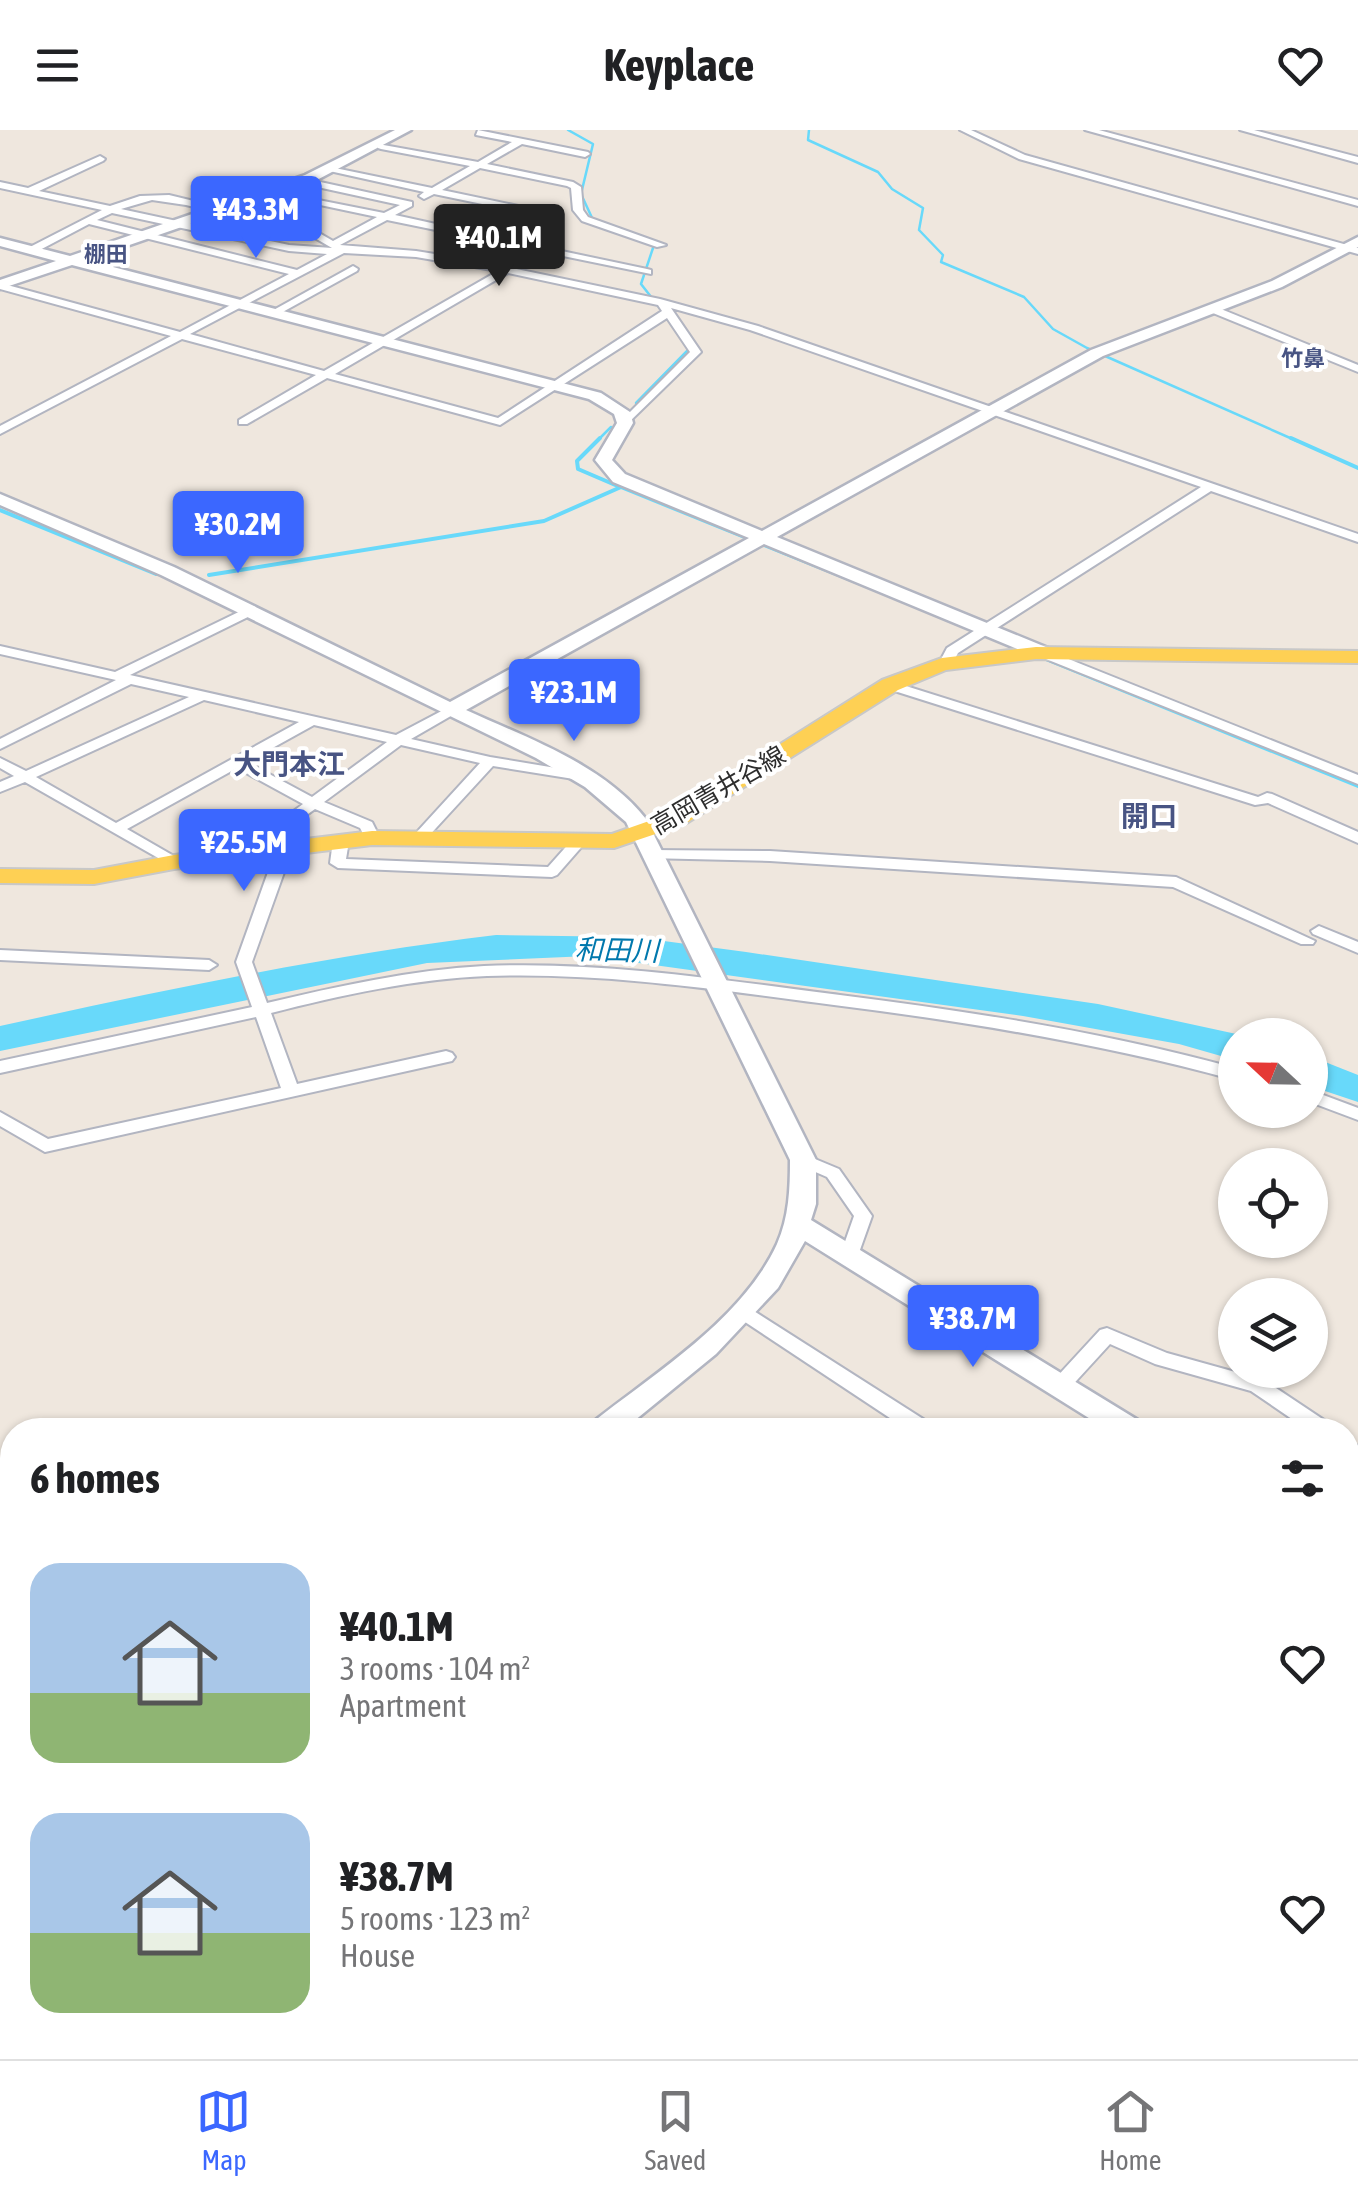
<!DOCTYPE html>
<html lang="en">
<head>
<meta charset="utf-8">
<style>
  :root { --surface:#fff; --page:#f6f6f6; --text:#202124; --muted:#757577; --line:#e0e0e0; --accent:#3b67ff }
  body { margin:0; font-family:"Asap Condensed","Noto Sans JP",sans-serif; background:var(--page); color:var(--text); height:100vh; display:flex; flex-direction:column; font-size:38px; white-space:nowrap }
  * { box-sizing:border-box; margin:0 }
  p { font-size:32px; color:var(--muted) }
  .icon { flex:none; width:55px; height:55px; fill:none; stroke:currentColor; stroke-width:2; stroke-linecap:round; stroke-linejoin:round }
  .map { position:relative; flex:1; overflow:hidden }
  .sheet { position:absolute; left:0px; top:1288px; width:1360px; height:642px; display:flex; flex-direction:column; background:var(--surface); border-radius:40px 40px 0 0; box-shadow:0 2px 8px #0004 }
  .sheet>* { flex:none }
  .needle { width:65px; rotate:292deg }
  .tools { position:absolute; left:1218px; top:888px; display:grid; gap:20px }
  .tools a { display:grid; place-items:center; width:110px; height:110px; border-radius:50%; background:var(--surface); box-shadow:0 2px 8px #0004; font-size:50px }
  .price { position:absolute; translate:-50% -85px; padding:0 22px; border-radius:10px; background:var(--accent); color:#fff; font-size:32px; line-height:65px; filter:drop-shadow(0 2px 5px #0008) }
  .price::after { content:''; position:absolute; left:50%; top:60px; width:30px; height:22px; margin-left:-15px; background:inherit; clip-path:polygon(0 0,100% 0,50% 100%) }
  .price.selected { background:#222; color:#fff }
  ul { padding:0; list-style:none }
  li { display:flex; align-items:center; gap:30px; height:250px; padding:0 30px }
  li span { display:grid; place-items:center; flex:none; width:280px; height:200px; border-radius:30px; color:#555 }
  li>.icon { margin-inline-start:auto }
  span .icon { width:120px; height:120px; fill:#fffc; stroke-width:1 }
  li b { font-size:42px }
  h2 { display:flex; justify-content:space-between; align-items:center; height:120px; padding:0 30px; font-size:42px }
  header { display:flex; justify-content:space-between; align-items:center; height:130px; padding:0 30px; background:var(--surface); font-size:45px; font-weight:700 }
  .menu { display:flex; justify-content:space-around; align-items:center; height:140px; border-top:2px solid var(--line); background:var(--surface); font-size:28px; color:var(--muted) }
  .menu a { display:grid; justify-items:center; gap:5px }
  .menu .selected { color:var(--accent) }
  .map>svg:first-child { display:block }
</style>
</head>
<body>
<header><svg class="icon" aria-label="menu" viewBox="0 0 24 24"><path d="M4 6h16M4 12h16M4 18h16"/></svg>Keyplace<svg class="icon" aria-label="heart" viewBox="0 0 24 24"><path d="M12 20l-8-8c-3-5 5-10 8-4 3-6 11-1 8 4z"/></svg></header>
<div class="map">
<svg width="1358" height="1929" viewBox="0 0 1358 1929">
  <rect width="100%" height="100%" fill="#efe7de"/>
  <g fill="#68d9fa">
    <path d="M496,805L634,807L746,822L1098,874L1241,905H1235V930L1179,914L1023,886L589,826L427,833L0,921V896C165,860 329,825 496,805Z"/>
    <path d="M1310,926L1358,945V972L1310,956Z"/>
  </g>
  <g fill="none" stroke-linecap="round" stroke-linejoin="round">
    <g stroke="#68d9fa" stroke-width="2.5">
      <path d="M568,0L593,14L581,64L593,90"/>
      <path d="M809,0L808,10L878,42L892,59L923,78L919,100L943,125L941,132L1024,167L1053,199L1087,218L1297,311"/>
      <path d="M654,115L641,154L666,186"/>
      <path d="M636,273L689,219"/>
      <path d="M597,311L611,297"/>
    </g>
    <g stroke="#68d9fa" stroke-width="4">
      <path d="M600,308L577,331L578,339L620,357"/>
      <path d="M1291,308L1358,338"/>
      <path d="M0,380L156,444"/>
      <path d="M209,445L544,391L621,357L878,461"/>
      <path d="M1041,527L1358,656"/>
    </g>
    <g stroke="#b2b5c1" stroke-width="4">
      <g id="street">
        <path d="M478,0L588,22L590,24L585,27L522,14L487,34L573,52L581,57L583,80L588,87L666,115L657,117L582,91L573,80L571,58L567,56L480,38L442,60L542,81V85L505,109L647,139L651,140V144L387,90L340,115L416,121L478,131L660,169L758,196L1358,404V412L1211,361L958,523L951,536H941L939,533L947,518L1201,357L750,200L671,178L701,222L625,296L619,293L690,222L667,188L500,295L327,248L247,294H239V290L316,245L182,209L0,304V296L171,206L0,159V153L180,202L289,144L89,94L36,122H28V118L102,80L0,58V52L28,58L100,26L105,29L103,31L39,61L110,76L140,66L169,65L314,100L333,111L377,87L268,64V60L384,83L400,75L299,53V49L302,48L412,72V76L395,85L495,107L531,84L434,64L424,69L419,66L424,62L325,40L330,37L432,58L470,36L381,19L378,18V14L478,32L512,12L476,5ZM152,70L186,75L308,104L332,118L289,115L121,79ZM112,83L289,121L327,124L297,140L97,90ZM344,123L416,127L498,141L324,241L190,204ZM508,143L658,175L662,181L498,288L335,244Z"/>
        <path d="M960,0H971L1025,25L1358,118V124L1019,29Z"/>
        <path d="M1085,0H1099L1358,70V76Z"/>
        <path d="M1240,0H1254L1358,27V33Z"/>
        <path d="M353,136L358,139L357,141L279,184L270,182Z"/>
        <path d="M1208,177H1216L1358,235V242L1208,181Z"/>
        <path d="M251,476L256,477V483L130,545L396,605L451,576L456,577V583L411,609L490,627L580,642L587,646L580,650L493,636L425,710H415L412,707L415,704L480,633L401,615L324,672L372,692L380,708L377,711H367L360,698L315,679L247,727L242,725L239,722L242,719L303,674L237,638L127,699L179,729L182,732L179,735L174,737L25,652L0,662V652L14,646L0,638V628L26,641L189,567L131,554L0,619V609L116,550L0,524V516L115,542ZM204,570L299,592L116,693L36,647ZM314,595L387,612L312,667L247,632Z"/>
        <path d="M1046,520L1358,645V654L1041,527L1039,524Z"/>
        <path d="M890,551L1258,667L1267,663L1272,664L1358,702V713L1268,673L1255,675L885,558V552Z"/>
        <path d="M341,706L349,711L346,729L548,737L572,710L577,708L585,713L557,745L552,747L338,738L330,733L333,711Z"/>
        <path d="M285,712L293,717L252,832L267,873C339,856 411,840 484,836C603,831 722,850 840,865C973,882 1105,902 1235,938V950C1103,914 970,892 834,875C719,860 603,842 487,846C414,849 342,865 271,883L297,954L446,921L452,923L455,927L452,931L45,1022L0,996V982L48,1009L281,958L256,887L0,943V931L252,877L236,832L277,717Z"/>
        <path d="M651,720L770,721L1176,747L1315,811L1313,814H1301L1173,757L770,731L646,728L643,725L646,722Z"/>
        <path d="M1319,796L1358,812V823L1313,804L1311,801Z"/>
        <path d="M0,820L209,830L217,835L209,840L0,830Z"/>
        <path d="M1310,960L1358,978V990L1310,972Z"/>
        <path d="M803,1024L839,1039L872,1086L856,1131H842L840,1126L854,1086L827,1047L797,1034L794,1030L797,1026Z"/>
        <path d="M746,1176L931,1294L934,1300H908L739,1188L736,1183L739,1178Z"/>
        <path d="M1107,1198L1167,1223L1264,1250L1330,1294L1333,1300H1308L1251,1261L1155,1234L1110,1214L1067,1261L1060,1264L1053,1261L1050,1256L1053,1251L1100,1200Z"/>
        <path d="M1348,1311L1358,1316V1340L1348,1345Z"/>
      </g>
    </g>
    <g stroke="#b2b5c1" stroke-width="5">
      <g id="secondary">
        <path d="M395,0H411L315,51L86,130L601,263L630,282L633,293L612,330L625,344L762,401L1091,220L1272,151L1358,107V117L1282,157L1103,226L777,407L1053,520V528H1039L764,414L466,580C527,608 603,634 646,689L816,1030V1074L811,1090L1141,1292L1146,1300H1108L805,1111L778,1158L716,1224L623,1300H588L593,1292C656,1242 742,1190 777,1114C789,1087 790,1059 790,1030L626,692L585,657L536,628L161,445L0,375V364L174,437L450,572L749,408L613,352L595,330L617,293L614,284L589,269L72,135L0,159V150L56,131L0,116V108L70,126L305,45Z"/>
        <path d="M1348,1421L1358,1425V1453L1348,1449Z"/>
        <path d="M0,1761L12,1766V1805L0,1801Z"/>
        <path d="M12,1903V1918H37L33,1929H0V1911Z"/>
        <path d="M189,1918H238L243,1929H194Z"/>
      </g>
    </g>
    <g stroke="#c8c8c8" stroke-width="4">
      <path id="primary" d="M1036,517L1358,521V533L1036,529L946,540L898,560L685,694L614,718L372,715L174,739L94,754L0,753V739L94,740L174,725L372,701L612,704L669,684L882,550L942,528Z"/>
    </g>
    <use href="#street" fill="#fff" fill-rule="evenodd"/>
    <use href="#secondary" fill="#fff" fill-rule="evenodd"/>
    <use href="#primary" fill="#fed054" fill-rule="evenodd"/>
  </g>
  <g text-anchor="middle" stroke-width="8" stroke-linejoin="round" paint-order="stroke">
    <g font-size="22" font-weight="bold" fill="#485483" stroke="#fff">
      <text x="106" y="132">棚田</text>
      <text x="1303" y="236">竹鼻</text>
    </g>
    <g font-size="25" fill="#2d2d2d" stroke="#fff">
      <text transform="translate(718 660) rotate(-30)" y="9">高岡青井谷線</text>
    </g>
    <g font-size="28" font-weight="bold" fill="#485483" stroke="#fff">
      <text x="289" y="644">大門本江</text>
      <text x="1149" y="696">開口</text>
    </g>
    <g font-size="28" font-style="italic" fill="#0078ad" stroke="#fff">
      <text transform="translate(617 820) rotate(1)" y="10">和田川</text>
    </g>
  </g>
</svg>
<div class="tools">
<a><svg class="needle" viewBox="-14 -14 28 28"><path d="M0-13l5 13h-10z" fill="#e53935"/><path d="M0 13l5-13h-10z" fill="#757577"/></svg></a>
<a><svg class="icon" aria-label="locate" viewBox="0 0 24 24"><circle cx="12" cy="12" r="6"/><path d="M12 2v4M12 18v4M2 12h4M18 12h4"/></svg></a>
<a><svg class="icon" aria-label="layers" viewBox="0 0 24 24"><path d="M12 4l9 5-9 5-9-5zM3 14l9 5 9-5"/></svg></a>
</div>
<b class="price" style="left:256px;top:131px">¥43.3M</b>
<b class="price selected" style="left:499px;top:159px">¥40.1M</b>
<b class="price" style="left:238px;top:446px">¥30.2M</b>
<b class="price" style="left:574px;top:614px">¥23.1M</b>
<b class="price" style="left:244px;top:764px">¥25.5M</b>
<b class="price" style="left:973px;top:1240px">¥38.7M</b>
<section class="sheet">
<h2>6 homes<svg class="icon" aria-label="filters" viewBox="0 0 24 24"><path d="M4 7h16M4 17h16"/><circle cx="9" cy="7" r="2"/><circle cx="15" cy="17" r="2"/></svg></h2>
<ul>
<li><span style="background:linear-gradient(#a9c7e8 65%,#8fb573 0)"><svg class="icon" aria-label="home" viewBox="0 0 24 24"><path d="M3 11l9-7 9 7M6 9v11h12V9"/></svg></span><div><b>¥40.1M</b><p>3 rooms · 104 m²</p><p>Apartment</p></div><svg class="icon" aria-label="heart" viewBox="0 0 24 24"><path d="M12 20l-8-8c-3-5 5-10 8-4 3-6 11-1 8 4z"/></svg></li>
<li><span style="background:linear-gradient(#a9c7e8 60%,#8fb573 0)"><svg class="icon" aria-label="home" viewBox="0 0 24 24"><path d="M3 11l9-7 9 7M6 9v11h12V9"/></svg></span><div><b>¥38.7M</b><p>5 rooms · 123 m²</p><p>House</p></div><svg class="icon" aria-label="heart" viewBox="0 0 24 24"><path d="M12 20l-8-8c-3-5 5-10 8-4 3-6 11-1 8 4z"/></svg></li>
</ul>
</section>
</div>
<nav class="menu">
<a class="selected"><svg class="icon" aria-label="map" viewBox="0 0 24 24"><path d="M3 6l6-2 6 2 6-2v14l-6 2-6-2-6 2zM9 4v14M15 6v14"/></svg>Map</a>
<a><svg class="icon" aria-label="saved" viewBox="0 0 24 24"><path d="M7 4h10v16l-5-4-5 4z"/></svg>Saved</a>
<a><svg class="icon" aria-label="home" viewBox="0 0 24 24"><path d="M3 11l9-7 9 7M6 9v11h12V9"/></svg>Home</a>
</nav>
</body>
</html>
